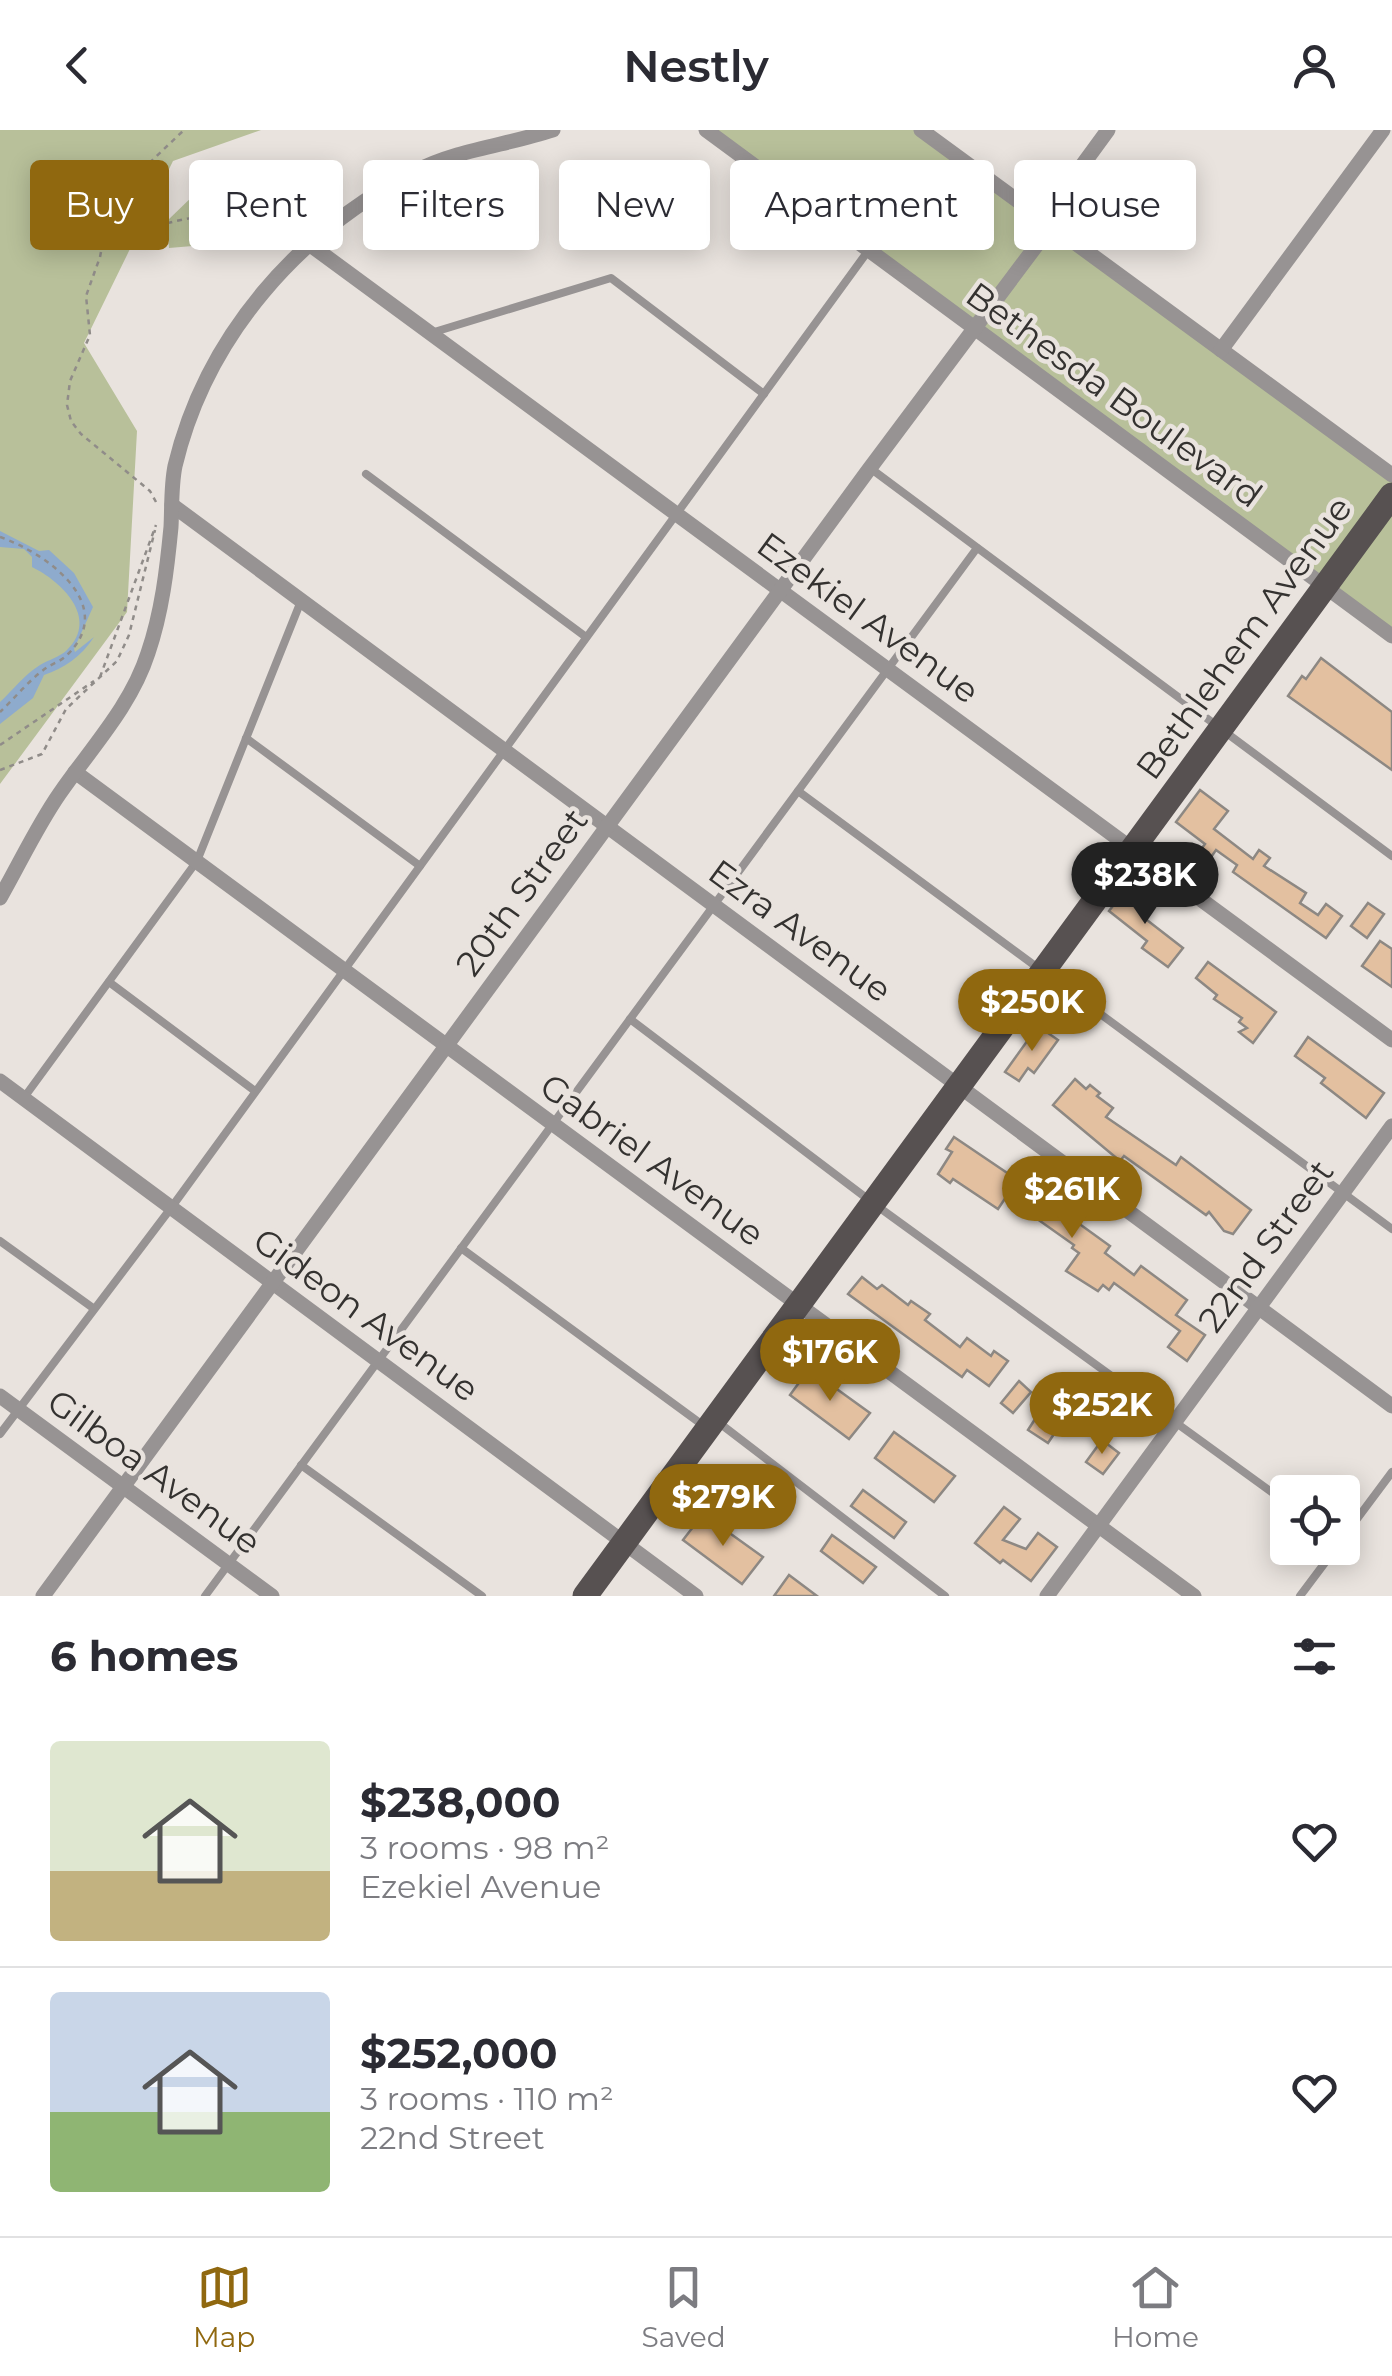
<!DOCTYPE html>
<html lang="en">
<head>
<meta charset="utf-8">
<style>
  :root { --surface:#fff; --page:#f7f7f7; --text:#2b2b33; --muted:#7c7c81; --line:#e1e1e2; --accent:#90680f }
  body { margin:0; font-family:Montserrat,sans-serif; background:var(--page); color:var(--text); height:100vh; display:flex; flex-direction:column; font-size:38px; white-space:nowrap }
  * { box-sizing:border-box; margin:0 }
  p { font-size:32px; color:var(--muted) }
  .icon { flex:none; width:55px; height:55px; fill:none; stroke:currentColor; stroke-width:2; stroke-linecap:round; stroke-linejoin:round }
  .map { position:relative; height:1466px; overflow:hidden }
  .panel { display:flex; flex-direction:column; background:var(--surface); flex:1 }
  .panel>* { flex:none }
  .guide { position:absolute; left:30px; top:30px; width:1332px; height:90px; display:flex; gap:20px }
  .controls { position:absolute; left:1270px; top:1345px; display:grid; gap:20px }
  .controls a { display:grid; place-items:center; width:90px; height:90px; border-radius:10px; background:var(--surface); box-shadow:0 5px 25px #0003; font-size:50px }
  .price { position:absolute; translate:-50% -85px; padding:0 22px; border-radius:35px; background:var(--accent); color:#fff; font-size:32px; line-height:65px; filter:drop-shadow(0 2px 5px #0008) }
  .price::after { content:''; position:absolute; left:50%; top:60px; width:30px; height:22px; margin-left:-15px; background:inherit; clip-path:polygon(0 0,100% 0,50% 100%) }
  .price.on { background:#222; color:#fff }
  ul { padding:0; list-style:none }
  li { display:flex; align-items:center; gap:30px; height:250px; padding:0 50px }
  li+li { border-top:2px solid var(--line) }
  li span { display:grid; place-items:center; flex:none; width:280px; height:200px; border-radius:10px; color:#555 }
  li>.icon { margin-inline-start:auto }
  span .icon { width:120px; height:120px; fill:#fffc; stroke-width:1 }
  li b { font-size:42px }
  h2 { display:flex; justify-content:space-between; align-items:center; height:120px; padding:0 50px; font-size:42px }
  .chip { padding:0 35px; border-radius:10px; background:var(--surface); box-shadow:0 5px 25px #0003; font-size:35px; line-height:90px }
  .chip.on { background:var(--accent); color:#fff }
  header { display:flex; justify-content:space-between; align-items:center; height:130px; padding:0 50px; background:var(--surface); font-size:45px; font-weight:600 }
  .tabs { display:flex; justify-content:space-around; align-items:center; height:140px; border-top:2px solid var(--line); background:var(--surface); font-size:28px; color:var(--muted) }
  .tabs a { display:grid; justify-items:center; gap:5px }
  .tabs .on { color:var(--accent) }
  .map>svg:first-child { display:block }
</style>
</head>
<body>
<header><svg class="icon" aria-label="back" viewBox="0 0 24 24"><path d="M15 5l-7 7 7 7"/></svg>Nestly<svg class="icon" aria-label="person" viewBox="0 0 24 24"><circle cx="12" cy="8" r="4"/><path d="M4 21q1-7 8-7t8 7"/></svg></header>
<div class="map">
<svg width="1392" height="1466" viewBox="0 0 1392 1466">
  <rect width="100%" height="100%" fill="#e9e3de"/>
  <g fill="#b8c09a">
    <path d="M0,0H261L173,31L84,213L137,301L127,482L0,654Z"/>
    <path d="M706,0H921L1392,345V506Z"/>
    <path d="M197,62L206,65L228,113L169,118L167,91Z"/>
  </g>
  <path fill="#8eabcd" d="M0,401L39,421L49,420L74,443L93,477L74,519L75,522L94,507C81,527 64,538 44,545L33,568L0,594V572C13,560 24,545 40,535C48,530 60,527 67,520C100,488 61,451 32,437V427L24,419L0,417Z"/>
  <g fill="#e3c0a0" stroke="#8d8883" stroke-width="2.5">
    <path d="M1321,528L1392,582V640L1288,566L1302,546L1306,549Z"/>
    <path d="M1200,660L1228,681L1214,699L1253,729L1259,720L1270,728L1264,736L1306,763L1300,773L1318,785L1326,774L1342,786L1326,808L1233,742L1237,735L1216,720L1209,730L1199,722L1205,714L1176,692Z"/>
    <path d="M1132,751L1144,761L1133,775L1145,784L1143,787L1183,818L1168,837L1142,818L1147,811L1109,781Z"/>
    <path d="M1368,773L1384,784L1367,808L1351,796Z"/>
    <path d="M1380,811L1392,819V857L1362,836Z"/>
    <path d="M1208,832L1276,882L1253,913L1239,902L1247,898L1239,892L1242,888L1214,869L1217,865L1196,848Z"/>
    <path d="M1038,896L1058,910L1034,943L1028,938L1019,951L1005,942Z"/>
    <path d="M1308,907L1384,963L1366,988L1321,953L1325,948L1295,926Z"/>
    <path d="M1075,949L1086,959L1090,955L1100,963L1097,966L1113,978L1106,987L1176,1035L1181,1027L1251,1080L1233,1104L1224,1101L1209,1082L1206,1085L1124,1026L1120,1031L1053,975Z"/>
    <path d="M954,1007L1037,1063L1039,1059L1052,1068L1049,1072L1110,1116L1105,1123L1134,1145L1141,1136L1187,1170L1176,1185L1205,1205L1187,1231L1168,1217L1180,1201L1114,1153L1109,1160L1103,1155L1098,1161L1066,1141L1079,1123L1072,1118L1074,1115L1006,1067L998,1079L953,1049L950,1053L938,1044L952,1022L946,1019Z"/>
    <path d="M862,1147L877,1159L882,1155L908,1175L911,1171L930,1184L925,1190L960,1217L967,1208L991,1226L994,1221L1008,1231L989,1256L967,1240L962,1247L848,1164Z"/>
    <path d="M809,1239L870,1283L849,1309L790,1265Z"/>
    <path d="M1019,1251L1031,1262L1013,1283L1001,1273Z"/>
    <path d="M1050,1266L1070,1280L1048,1313L1028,1300Z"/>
    <path d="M894,1302L955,1346L934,1372L875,1328Z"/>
    <path d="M1102,1310L1119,1323L1103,1344L1086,1332Z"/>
    <path d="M863,1360L906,1392L894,1408L851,1376Z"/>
    <path d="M1004,1377L1020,1389L1003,1410L1026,1419L1038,1403L1057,1417L1031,1451L1003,1430L1000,1433L975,1413Z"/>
    <path d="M703,1384L763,1427L742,1454L683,1410Z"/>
    <path d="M832,1405L876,1437L863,1453L821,1421Z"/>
    <path d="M789,1445L817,1466H774Z"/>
  </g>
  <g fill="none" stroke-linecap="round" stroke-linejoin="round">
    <g stroke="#908c89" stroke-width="2.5" stroke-dasharray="5 5" stroke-linecap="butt">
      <path d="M133,49L137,67L164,94C225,78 233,87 284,119"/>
      <path d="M156,372L150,361L81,304L71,291L67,275L70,251L90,205L86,166L100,127L107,91L122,59L184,0"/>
      <path d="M0,407C46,423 120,475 66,526C61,531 52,534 46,538C29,550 15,568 0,582"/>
      <path d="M100,547L156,395"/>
      <path d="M0,615L94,551"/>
      <path d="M0,640L42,624L66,579L117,531L129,505L155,400"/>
    </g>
    <g stroke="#979393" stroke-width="8">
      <path d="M431,203L611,148L764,264"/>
      <path d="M870,338L1392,726"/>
      <path d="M366,344L586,507"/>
      <path d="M246,608L420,736"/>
      <path d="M798,661L1392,1099"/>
      <path d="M109,852L255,961"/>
      <path d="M630,889L873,1073L1288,1374"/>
      <path d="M23,969L197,731L301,471"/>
      <path d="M0,1111L93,1178"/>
      <path d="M461,1118L704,1296"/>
      <path d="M718,1292L945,1466"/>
      <path d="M0,1304L171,1078L868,121"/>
      <path d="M301,1335L482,1466"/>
      <path d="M1342,1409L1392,1342"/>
      <path d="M205,1466L977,418"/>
      <path d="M1300,1466L1336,1418"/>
    </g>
    <g stroke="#979393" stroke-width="15">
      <path d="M706,0L1392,506"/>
      <path d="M921,0L1392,345"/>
      <path d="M1043,89L1108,0"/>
      <path d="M309,114L1392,910"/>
      <path d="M1221,220L1383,0"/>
      <path d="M172,375L1392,1276"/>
      <path d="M75,642L1194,1466"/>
      <path d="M0,768C20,733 37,696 60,663C91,618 131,576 148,523C162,482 167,439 171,397C172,377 171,356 175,336C206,206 298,102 416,41C459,19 508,15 553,0"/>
      <path d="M0,951L696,1466"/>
      <path d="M0,1266L272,1466"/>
      <path d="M43,1466L867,342L1051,96"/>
      <path d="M1047,1466L1392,996"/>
    </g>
    <path stroke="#575151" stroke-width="25" d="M585,1466L1392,365"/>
  </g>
  <g text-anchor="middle" stroke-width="9" stroke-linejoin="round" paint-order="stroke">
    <g font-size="35" fill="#343230" stroke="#e9e3de">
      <text transform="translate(1114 265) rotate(36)" y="12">Bethesda Boulevard</text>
      <text transform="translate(868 488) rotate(36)" y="12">Ezekiel Avenue</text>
      <text transform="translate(1244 508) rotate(-54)" y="12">Bethlehem Avenue</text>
      <text transform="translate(522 762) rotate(-54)" y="12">20th Street</text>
      <text transform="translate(800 801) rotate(36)" y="12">Ezra Avenue</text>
      <text transform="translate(652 1030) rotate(36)" y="12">Gabriel Avenue</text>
      <text transform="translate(1266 1116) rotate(-54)" y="12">22nd Street</text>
      <text transform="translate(366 1185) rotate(36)" y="12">Gideon Avenue</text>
      <text transform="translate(154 1342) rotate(36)" y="12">Gilboa Avenue</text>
    </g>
  </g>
</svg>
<div class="controls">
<a><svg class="icon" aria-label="locate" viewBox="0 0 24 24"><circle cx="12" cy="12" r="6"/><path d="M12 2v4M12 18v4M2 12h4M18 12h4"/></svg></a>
</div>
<b class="price on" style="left:1145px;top:797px">$238K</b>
<b class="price" style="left:1032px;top:924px">$250K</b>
<b class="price" style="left:1072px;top:1111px">$261K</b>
<b class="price" style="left:830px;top:1274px">$176K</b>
<b class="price" style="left:1102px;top:1327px">$252K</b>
<b class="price" style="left:723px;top:1419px">$279K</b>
<div class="guide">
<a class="chip on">Buy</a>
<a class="chip">Rent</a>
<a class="chip">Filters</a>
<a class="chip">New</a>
<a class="chip">Apartment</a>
<a class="chip">House</a>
</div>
</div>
<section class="panel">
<h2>6 homes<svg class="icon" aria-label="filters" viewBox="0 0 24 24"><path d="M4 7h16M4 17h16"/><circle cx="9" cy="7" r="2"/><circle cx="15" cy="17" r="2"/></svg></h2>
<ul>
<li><span style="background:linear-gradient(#dfe7d0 65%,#c2b280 0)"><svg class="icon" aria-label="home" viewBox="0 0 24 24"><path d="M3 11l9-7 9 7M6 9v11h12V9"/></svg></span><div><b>$238,000</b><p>3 rooms · 98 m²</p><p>Ezekiel Avenue</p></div><svg class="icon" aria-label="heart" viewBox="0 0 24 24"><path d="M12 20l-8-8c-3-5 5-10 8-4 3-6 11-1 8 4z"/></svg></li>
<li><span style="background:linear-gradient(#c9d6e8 60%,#8fb573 0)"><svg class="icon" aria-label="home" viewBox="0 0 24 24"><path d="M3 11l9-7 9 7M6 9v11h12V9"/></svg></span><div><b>$252,000</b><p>3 rooms · 110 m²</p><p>22nd Street</p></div><svg class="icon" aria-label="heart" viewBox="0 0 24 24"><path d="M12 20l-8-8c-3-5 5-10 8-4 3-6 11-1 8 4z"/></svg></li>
</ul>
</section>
<nav class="tabs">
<a class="on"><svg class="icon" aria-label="map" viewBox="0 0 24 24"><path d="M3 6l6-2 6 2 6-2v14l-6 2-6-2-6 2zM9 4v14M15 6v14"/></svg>Map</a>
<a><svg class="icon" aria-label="saved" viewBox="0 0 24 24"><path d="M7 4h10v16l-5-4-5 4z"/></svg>Saved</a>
<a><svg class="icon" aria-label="home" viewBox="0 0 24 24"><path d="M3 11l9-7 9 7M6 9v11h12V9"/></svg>Home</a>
</nav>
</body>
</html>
